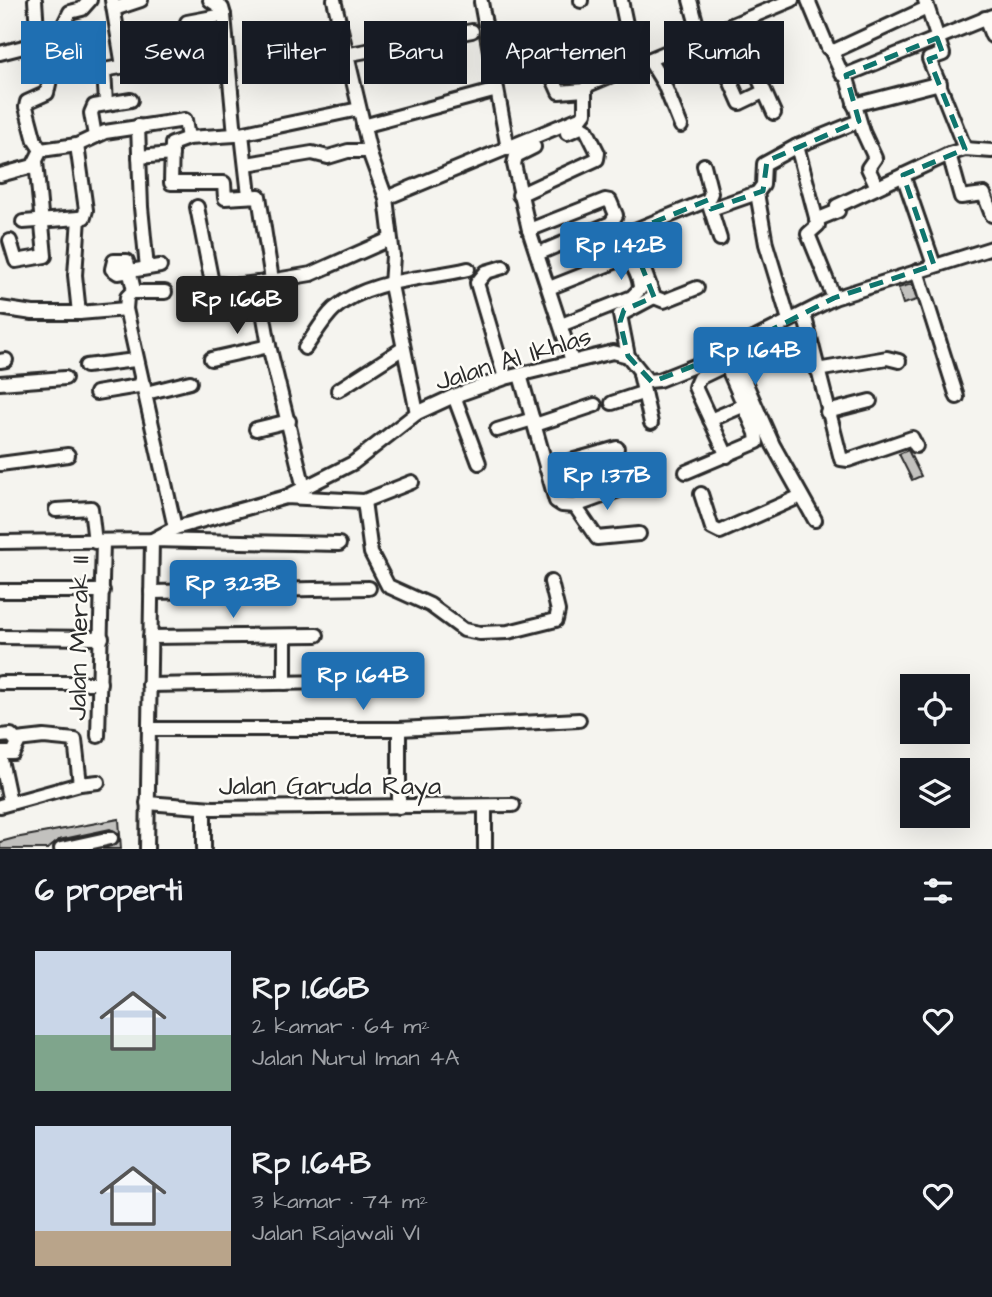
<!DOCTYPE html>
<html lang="id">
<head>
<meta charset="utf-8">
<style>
  :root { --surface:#171b24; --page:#20242c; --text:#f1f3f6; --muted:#9ea1a6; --accent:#1f6fb2 }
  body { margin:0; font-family:"Architects Daughter",sans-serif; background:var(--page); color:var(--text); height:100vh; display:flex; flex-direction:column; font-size:26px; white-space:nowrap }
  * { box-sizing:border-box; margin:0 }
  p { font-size:23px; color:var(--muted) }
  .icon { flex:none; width:38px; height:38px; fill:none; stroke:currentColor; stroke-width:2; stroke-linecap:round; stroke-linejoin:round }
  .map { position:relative; height:849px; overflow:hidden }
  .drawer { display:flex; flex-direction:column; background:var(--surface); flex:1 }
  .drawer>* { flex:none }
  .hud { position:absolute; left:21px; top:21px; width:950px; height:63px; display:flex; gap:14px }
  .tools { position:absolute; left:900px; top:674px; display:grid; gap:14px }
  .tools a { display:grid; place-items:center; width:70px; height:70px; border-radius:0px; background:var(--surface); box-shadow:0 7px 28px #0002; font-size:35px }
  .price { position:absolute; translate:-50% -60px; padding:0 16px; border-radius:7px; background:var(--accent); color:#fff; font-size:23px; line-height:46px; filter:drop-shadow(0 2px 4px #0008) }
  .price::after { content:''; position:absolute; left:50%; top:42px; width:21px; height:16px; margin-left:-10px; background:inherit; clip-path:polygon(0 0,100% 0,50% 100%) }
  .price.on { background:#222; color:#fff }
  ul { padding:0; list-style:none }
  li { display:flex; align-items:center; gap:21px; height:175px; padding:0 35px }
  li span { display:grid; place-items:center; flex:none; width:196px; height:140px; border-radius:0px; color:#555 }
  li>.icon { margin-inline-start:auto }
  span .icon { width:84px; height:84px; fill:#fffc; stroke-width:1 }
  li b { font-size:30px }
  h2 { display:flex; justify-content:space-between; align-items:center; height:84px; padding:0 35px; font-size:30px }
  .tag { padding:0 24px; border-radius:0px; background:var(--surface); box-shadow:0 7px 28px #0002; font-size:24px; line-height:63px }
  .tag.on { background:var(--accent); color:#fff }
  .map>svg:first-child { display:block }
</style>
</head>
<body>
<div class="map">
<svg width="992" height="849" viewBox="0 0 992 849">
  <rect width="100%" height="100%" fill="#f5f4ef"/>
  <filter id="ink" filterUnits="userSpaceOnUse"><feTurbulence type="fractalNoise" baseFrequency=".0143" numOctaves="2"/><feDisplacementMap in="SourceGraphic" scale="14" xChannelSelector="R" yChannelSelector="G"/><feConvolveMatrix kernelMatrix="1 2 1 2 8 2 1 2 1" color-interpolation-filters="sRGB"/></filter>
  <g filter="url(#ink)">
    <g fill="#c2c1be" stroke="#2b2b2b" stroke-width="2">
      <path d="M912,284L917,300L903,304L898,288Z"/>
      <path d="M908,450L921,476L912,480L899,454Z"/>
      <path d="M119,819L121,849H102L119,841L118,833L110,829L59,840L48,849H0V842L15,838Z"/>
    </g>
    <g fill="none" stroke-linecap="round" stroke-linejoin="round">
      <g stroke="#2b2b2b" stroke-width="18">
        <g id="street">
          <path d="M35,0L38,45"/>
          <path d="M112,0L123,66"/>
          <path d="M210,0L222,8L224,15L235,135"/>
          <path d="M334,0L371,157L386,198L393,256L391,285L417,413"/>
          <path d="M581,0V1"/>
          <path d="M621,0L635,67"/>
          <path d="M690,0L701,40"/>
          <path d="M808,0L828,48L834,51L927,8"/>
          <path d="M925,0L943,54L929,59L965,149"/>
          <path d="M481,2L508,149"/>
          <path d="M114,9L141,0"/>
          <path d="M985,18L992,36"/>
          <path d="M735,25L774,113"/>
          <path d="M710,35L740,103L763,92"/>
          <path d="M63,37V26L70,12L82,9L90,0"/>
          <path d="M831,50L842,74L846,75L992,16"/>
          <path d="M0,53L63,37L68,64L51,75L47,93L27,102L26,107L35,141L41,150"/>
          <path d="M192,60L187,22L224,15"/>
          <path d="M288,60L345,55L472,31"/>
          <path d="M650,61L664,84L681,126"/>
          <path d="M508,69L545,61L559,92L585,90"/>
          <path d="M846,75L863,132L875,158L868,168L877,187"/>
          <path d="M106,103L104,70L191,54"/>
          <path d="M854,105L940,83"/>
          <path d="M138,126L141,207L147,268"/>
          <path d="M363,126L497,90"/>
          <path d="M242,134L249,195"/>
          <path d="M95,136L91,113L94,106L131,100"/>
          <path d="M188,138L172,144L171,183H224L225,198L259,196L272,280"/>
          <path d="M797,146L818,225L808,234L834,298"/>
          <path d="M534,147L516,156L514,164L529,230L572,361"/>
          <path d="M949,154L961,197L984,194L992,215"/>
          <path d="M139,157L172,154"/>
          <path d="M247,164L312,153L328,157L348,151H369"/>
          <path d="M0,175L33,166L41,150L77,145L105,132L185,120L188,138L235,135L359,109"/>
          <path d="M903,175L934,265"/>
          <path d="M519,195L597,159L598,153L586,129L581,127L567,133"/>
          <path d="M386,198L582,117L585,113V90L588,85L792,0"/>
          <path d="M709,204L720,239"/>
          <path d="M197,207L212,283L232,286L258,283"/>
          <path d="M711,209L757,193"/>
          <path d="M816,220L838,211L837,206L949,154L965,149L992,151"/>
          <path d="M23,222L79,218"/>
          <path d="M529,230L605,200L610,201L616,215L611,223L537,254"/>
          <path d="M10,241L16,261L45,256L36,161"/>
          <path d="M503,267L486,272L477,283L505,378"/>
          <path d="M917,271L957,397"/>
          <path d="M549,288L625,258C634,264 640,279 640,289L632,297L561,325"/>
          <path d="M133,292H165"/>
          <path d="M654,297L631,235L635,230L708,200L711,193L704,165"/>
          <path d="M654,297L664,301L697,288"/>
          <path d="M0,308L33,313H79L75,275L79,218L84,217L86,210L77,145"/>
          <path d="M126,309L175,528"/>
          <path d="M79,313L126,309L127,297L134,290L127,261H114L112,269L118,273L160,266"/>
          <path d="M804,314L841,459L848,460L912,438L916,446"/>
          <path d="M789,320L766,244L757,193L763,185L764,164L797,146L859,121"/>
          <path d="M305,348C314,336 323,319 334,309C368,279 427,279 468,269"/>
          <path d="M731,350L773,445L815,520"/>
          <path d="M628,356L620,315L654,297"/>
          <path d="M211,359L269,346"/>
          <path d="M0,361L6,360"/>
          <path d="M726,365L699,378L695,387L727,456"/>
          <path d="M86,366L135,360"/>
          <path d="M817,370L887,358L899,361"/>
          <path d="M640,374L651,423"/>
          <path d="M520,375L556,501L562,505L575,506L597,538L639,534"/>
          <path d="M0,383L65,378"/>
          <path d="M338,390L402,349"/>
          <path d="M96,393L144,385"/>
          <path d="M146,393L190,382"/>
          <path d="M454,396L479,463"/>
          <path d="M612,403L642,393"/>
          <path d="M827,412L870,401"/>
          <path d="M710,420L745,405"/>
          <path d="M535,425L595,405"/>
          <path d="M256,429L289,421"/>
          <path d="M497,430L533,419"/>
          <path d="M0,464L68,455"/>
          <path d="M546,468L617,448"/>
          <path d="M686,472L757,442L756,433L722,355"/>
          <path d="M304,488L269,346L258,283L311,274L390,239"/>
          <path d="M701,494L712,528L720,532L801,496"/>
          <path d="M286,497L353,463L417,413L454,396L505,378L613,352L628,356L648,381L659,380L722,355L834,298L992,248"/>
          <path d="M364,501L371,553L388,586L430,605L464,630L480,633L508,632L556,620L558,611L551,582"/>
          <path d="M575,506L627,487"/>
          <path d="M56,510L91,508L95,542"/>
          <path d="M0,542L152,540L175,528L286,497L364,501L412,482"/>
          <path d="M0,591H103"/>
          <path d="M151,592L369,588"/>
          <path d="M285,636V683"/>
          <path d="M0,637L102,638"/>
          <path d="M150,637L317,635"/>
          <path d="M0,683H100"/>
          <path d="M149,685L331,682"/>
          <path d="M149,729H399L579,720"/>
          <path d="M0,736L11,735L18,743L13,753H0"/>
          <path d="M98,736L103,542"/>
          <path d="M17,740L44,737L75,740L80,784"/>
          <path d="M0,755L10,802"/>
          <path d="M147,803L213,808L513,805"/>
          <path d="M0,806L80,784L98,782"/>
          <path d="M485,806V849"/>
          <path d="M399,807V729"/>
          <path d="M61,849L111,838"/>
          <path d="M147,849L152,540L339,544"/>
          <path d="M204,849V808"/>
        </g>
      </g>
      <use href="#street" stroke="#fdfcf7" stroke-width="12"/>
    </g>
  </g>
  <path fill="none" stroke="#0f766e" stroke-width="5" stroke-dasharray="14 9" stroke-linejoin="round" d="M937,38L943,54L929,59L965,149L903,175L934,265L834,298L722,355L652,382L628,356L620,322L624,310L654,297L630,237L635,230L708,200L711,209L763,191L767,161L859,121L846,75Z"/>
  <g text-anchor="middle" stroke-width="5" stroke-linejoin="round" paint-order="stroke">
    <g font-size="26" fill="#2b2b2b" stroke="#fdfcf7">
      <text transform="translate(513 358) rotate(-17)" y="9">Jalan Al Ikhlas</text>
      <text transform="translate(78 638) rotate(-89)" y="9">Jalan Merak II</text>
      <text x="330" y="794">Jalan Garuda Raya</text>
    </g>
  </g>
</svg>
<div class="tools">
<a><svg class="icon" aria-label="locate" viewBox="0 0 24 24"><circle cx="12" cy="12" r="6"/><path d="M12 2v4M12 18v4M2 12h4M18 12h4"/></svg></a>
<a><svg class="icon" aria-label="layers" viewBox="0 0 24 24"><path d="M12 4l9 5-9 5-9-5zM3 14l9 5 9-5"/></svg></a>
</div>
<b class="price" style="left:621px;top:282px">Rp 1.42B</b>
<b class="price on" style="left:237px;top:336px">Rp 1.66B</b>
<b class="price" style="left:755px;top:387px">Rp 1.64B</b>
<b class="price" style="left:607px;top:512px">Rp 1.37B</b>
<b class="price" style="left:233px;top:620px">Rp 3.23B</b>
<b class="price" style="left:363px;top:712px">Rp 1.64B</b>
<div class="hud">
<a class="tag on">Beli</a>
<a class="tag">Sewa</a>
<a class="tag">Filter</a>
<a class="tag">Baru</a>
<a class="tag">Apartemen</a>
<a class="tag">Rumah</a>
</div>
</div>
<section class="drawer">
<h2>6 properti<svg class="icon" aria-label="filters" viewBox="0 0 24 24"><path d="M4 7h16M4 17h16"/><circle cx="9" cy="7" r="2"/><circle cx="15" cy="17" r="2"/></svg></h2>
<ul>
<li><span style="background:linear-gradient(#c9d6e8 60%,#7fa58c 0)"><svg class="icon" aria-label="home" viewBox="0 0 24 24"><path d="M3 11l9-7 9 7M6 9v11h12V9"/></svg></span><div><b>Rp 1.66B</b><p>2 kamar · 64 m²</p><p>Jalan Nurul Iman 4A</p></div><svg class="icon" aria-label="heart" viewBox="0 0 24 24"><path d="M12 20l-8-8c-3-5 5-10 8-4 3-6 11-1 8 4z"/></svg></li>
<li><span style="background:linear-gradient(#c9d6e8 75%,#b9a48a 0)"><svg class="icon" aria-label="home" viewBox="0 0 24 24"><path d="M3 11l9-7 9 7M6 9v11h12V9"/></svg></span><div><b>Rp 1.64B</b><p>3 kamar · 74 m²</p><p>Jalan Rajawali VI</p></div><svg class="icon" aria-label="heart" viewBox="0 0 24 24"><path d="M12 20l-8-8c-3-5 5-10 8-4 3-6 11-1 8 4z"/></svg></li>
</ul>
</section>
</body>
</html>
